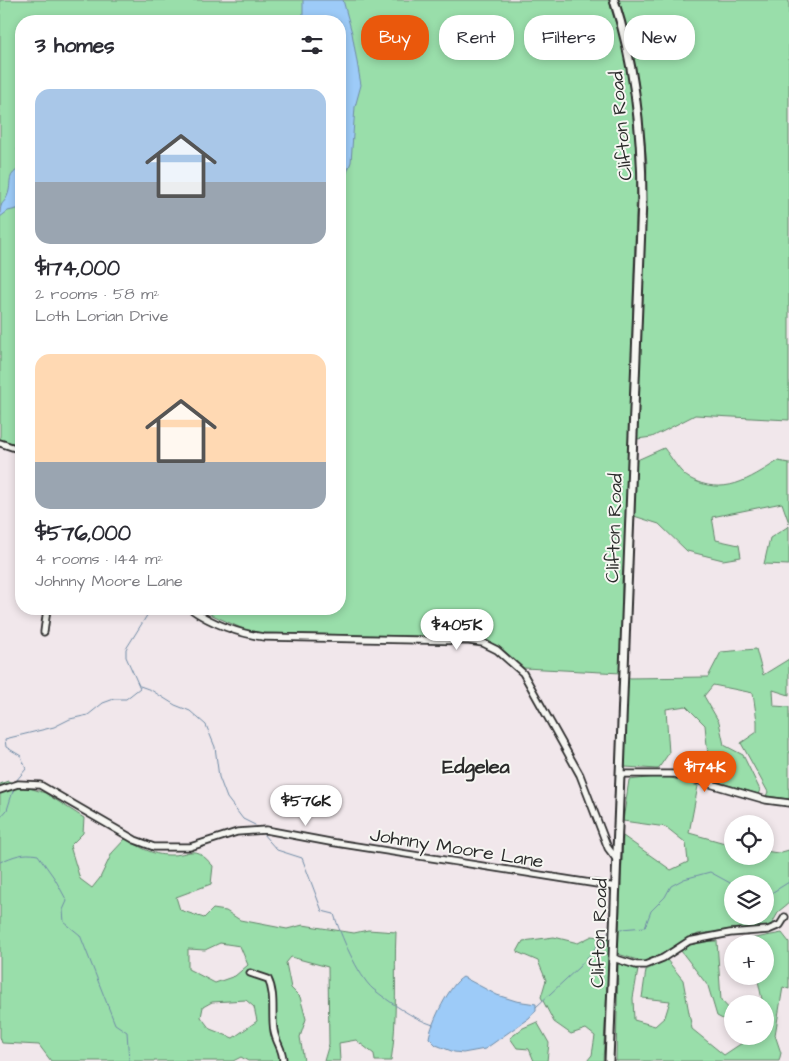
<!DOCTYPE html>
<html lang="en">
<head>
<meta charset="utf-8">
<style>
  :root { --surface:#fff; --page:#f7f7f7; --text:#2b2b33; --muted:#7c7c81; --accent:#ea580c }
  body { margin:0; font-family:"Architects Daughter",sans-serif; background:var(--page); color:var(--text); height:100vh; display:flex; flex-direction:column; font-size:19px; white-space:nowrap }
  * { box-sizing:border-box; margin:0 }
  p { font-size:16px; color:var(--muted) }
  .icon { flex:none; width:28px; height:28px; fill:none; stroke:currentColor; stroke-width:2; stroke-linecap:round; stroke-linejoin:round }
  .map { position:relative; flex:1; overflow:hidden }
  .sheet { position:absolute; left:15px; top:15px; width:331px; height:600px; display:flex; flex-direction:column; background:var(--surface); border-radius:20px; box-shadow:0 2px 8px #0003 }
  .sheet>* { flex:none }
  .top-card { position:absolute; left:361px; top:15px; width:352px; height:45px; display:flex; gap:10px }
  .tools { position:absolute; left:724px; top:815px; display:grid; gap:10px }
  .tools a { display:grid; place-items:center; width:50px; height:50px; border-radius:50%; background:var(--surface); box-shadow:0 2px 8px #0003; font-size:25px }
  .price { position:absolute; translate:-50% -42px; padding:0 11px; border-radius:18px; background:#fff; color:#222; font-size:16px; line-height:32px; filter:drop-shadow(0 1px 2px #0008) }
  .price::after { content:''; position:absolute; left:50%; top:30px; width:15px; height:11px; margin-left:-8px; background:inherit; clip-path:polygon(0 0,100% 0,50% 100%) }
  .price.active { background:var(--accent); color:#fff }
  ul { padding:0; list-style:none }
  li { display:grid; align-content:center; gap:10px; height:265px; padding:0 20px }
  li span { display:grid; place-items:center; height:155px; border-radius:15px; color:#555 }
  li>.icon { margin-inline-start:auto }
  span .icon { width:90px; height:90px; fill:#fffc; stroke-width:1 }
  li b { font-size:21px }
  h2 { display:flex; justify-content:space-between; align-items:center; height:60px; padding:0 20px; font-size:21px }
  .chip { padding:0 18px; border-radius:20px; background:var(--surface); box-shadow:0 2px 8px #0003; font-size:18px; line-height:45px }
  .chip.active { background:var(--accent); color:#fff }
  .map>svg:first-child { display:block }
</style>
</head>
<body>
<div class="map">
<svg width="789" height="1061" viewBox="0 0 789 1061">
  <rect width="100%" height="100%" fill="#f1e7eb"/>
  <filter id="ink" filterUnits="userSpaceOnUse"><feTurbulence type="fractalNoise" baseFrequency=".02" numOctaves="2"/><feDisplacementMap in="SourceGraphic" scale="10" xChannelSelector="R" yChannelSelector="G"/><feConvolveMatrix kernelMatrix="1 2 1 2 8 2 1 2 1" color-interpolation-filters="sRGB"/></filter>
  <g filter="url(#ink)">
    <g fill="#99deaa" stroke="#62846a" fill-rule="evenodd">
      <path d="M0,0H609C612,14 618,27 621,41C632,86 636,133 637,179L625,549L622,578L621,673L524,668L500,647L486,641L468,637L261,633L241,628L199,609H340V21H21V446L0,439Z"/>
      <path d="M619,0H789V420L695,415L652,437L637,439L647,163L638,82Z"/>
      <path d="M664,448C671,457 680,473 689,478C724,497 749,479 778,461L789,463V523L782,503L712,517L716,540L739,545L741,557L723,560L687,551L659,524L634,516L635,461Z"/>
      <path d="M789,526V565L764,564L770,538Z"/>
      <path d="M756,649L763,675L789,659V695L773,690L774,706L789,707V799L766,796L768,792L741,743L757,732V721L753,693L713,685L704,696L719,722L724,745L743,755L760,790L758,794L715,781L708,756L705,725L686,706L666,709L669,753L658,769L625,767L626,678L708,677L721,652Z"/>
      <path d="M665,776L698,786L689,833L732,845V856H765V851L778,853L789,850V903L779,911L770,927L739,928L698,934L644,962L618,954L623,836L671,870L688,862L686,843L666,827L623,821L629,780ZM732,884H765V916H732Z"/>
      <path d="M8,781L45,793L84,818L83,833L70,846L80,879L92,888L100,878L112,853L126,838C139,847 152,855 168,855C192,856 192,842 213,866L211,884L176,897L180,910L204,918L213,909L226,911L240,920L287,929L303,925L354,933L368,930L396,932C394,975 398,1019 391,1061H375L374,1054L356,1040L339,1043L340,1061H324L329,1044L328,967L291,957L286,963L291,988L300,997L306,1019L300,1037L304,1061H248L241,1057L233,1061H51L39,1045L2,1043L0,1037V784ZM220,943L240,946L248,965L235,976L215,983L188,969V949L205,950ZM246,1000L254,1007L257,1021L233,1038L210,1029L201,1017L203,1007L212,1002Z"/>
      <path d="M782,933L789,942V989L783,987L775,1035L781,1053L779,1061H616L618,963L638,970L633,998L634,1020L655,1026L665,1017L670,1001L642,998L646,970L667,960L683,980L692,1029L724,1055L745,1041L743,1036H765V1004H763L757,976H765V944H751L750,939Z"/>
      <path d="M592,936L610,938L603,1061H587L592,1055L595,1036L586,1029L571,1034L554,1022L541,997L546,980L538,961L517,952L523,941L554,937L578,943Z"/>
      <path d="M717,941L721,1000L732,1012V1024L717,1016L708,986L681,951L695,942Z"/>
      <path d="M537,1022L549,1043L547,1061H534L529,1049L517,1048L510,1038L523,1028Z"/>
    </g>
    <g fill="#9dcbf8" stroke="#6f8ba6">
      <path d="M303,0H343L352,33L361,85L355,107L351,162L340,191V21H303Z"/>
      <path d="M18,145L21,152V208L8,211L0,217C0,199 4,206 8,194C12,183 6,176 19,169L21,156L17,150Z"/>
      <path d="M463,977L497,995L516,1001L536,1004V1010L529,1018L485,1049L463,1053L454,1052L436,1045L429,1038C431,1023 450,984 463,977Z"/>
    </g>
    <g fill="none" stroke-linecap="round" stroke-linejoin="round">
      <g stroke="#6f8ba6" stroke-width="1">
        <path d="M140,686L151,690L175,705L190,711L206,725L215,747L219,777L227,798L243,819L255,825"/>
        <path d="M16,781L26,769L21,756L6,747L5,739L54,727L70,719L88,715L103,703L114,699H126L140,688L126,657V649L151,609"/>
        <path d="M0,818L7,810L14,788"/>
        <path d="M262,833L277,850L302,858L322,911L334,914C340,934 358,976 373,989C391,1003 412,1018 433,1025"/>
        <path d="M0,862C14,856 23,852 38,855L55,879L67,901L63,910L64,922L80,935L115,1024L127,1032L129,1061"/>
        <path d="M765,897L789,882"/>
        <path d="M621,929L645,927L651,911L665,897L671,886L684,879L710,872L732,884"/>
        <path d="M536,1007L579,967L608,933"/>
      </g>
      <g stroke="#2b2b2b" stroke-width="9">
        <g id="minor">
          <path d="M0,443L21,450"/>
          <path d="M191,609C210,623 240,634 264,637L469,641L483,643L497,650L523,673L580,775L608,848L617,860"/>
          <path d="M44,632L47,609"/>
          <path d="M620,774H675L766,800L789,803"/>
          <path d="M0,790L18,784L40,785L135,840L154,847H190L237,832L266,830L330,842L616,887"/>
          <path d="M613,958L636,965H645L663,958L689,941L730,933L768,930L780,925L785,917"/>
          <path d="M250,973L268,979C276,995 271,1014 274,1031C276,1043 283,1049 283,1061"/>
        </g>
      </g>
      <g stroke="#2b2b2b" stroke-width="11">
        <path id="major" d="M609,1061L642,200C642,132 635,65 614,0"/>
      </g>
      <use href="#minor" stroke="#f6f6f2" stroke-width="5.5"/>
      <use href="#major" stroke="#f6f6f2" stroke-width="7"/>
    </g>
  </g>
  <g text-anchor="middle" stroke-width="4" stroke-linejoin="round" paint-order="stroke">
    <g font-size="19" fill="#2b2b2b" stroke="#f6f6f2">
      <text transform="translate(620 126) rotate(-95)" y="7">Clifton Road</text>
      <text transform="translate(613 528) rotate(-88)" y="7">Clifton Road</text>
      <text transform="translate(457 847) rotate(9)" y="7">Johnny Moore Lane</text>
      <text transform="translate(598 933) rotate(-88)" y="7">Clifton Road</text>
    </g>
    <g font-size="20" font-weight="bold" fill="#2b2b2b" stroke="#f6f6f2">
      <text x="476" y="773">Edgelea</text>
    </g>
  </g>
</svg>
<div class="tools">
<a><svg class="icon" aria-label="locate" viewBox="0 0 24 24"><circle cx="12" cy="12" r="6"/><path d="M12 2v4M12 18v4M2 12h4M18 12h4"/></svg></a>
<a><svg class="icon" aria-label="layers" viewBox="0 0 24 24"><path d="M12 4l9 5-9 5-9-5zM3 14l9 5 9-5"/></svg></a>
<a>+</a>
<a>−</a>
</div>
<b class="price" style="left:457px;top:651px">$405K</b>
<b class="price active" style="left:705px;top:793px">$174K</b>
<b class="price" style="left:306px;top:827px">$576K</b>
<div class="top-card">
<a class="chip active">Buy</a>
<a class="chip">Rent</a>
<a class="chip">Filters</a>
<a class="chip">New</a>
</div>
<section class="sheet">
<h2>3 homes<svg class="icon" aria-label="filters" viewBox="0 0 24 24"><path d="M4 7h16M4 17h16"/><circle cx="9" cy="7" r="2"/><circle cx="15" cy="17" r="2"/></svg></h2>
<ul>
<li><span style="background:linear-gradient(#a9c7e8 60%,#9aa5b1 0)"><svg class="icon" aria-label="home" viewBox="0 0 24 24"><path d="M3 11l9-7 9 7M6 9v11h12V9"/></svg></span><div><b>$174,000</b><p>2 rooms · 58 m²</p><p>Loth Lorian Drive</p></div></li>
<li><span style="background:linear-gradient(#ffd9b3 70%,#9aa5b1 0)"><svg class="icon" aria-label="home" viewBox="0 0 24 24"><path d="M3 11l9-7 9 7M6 9v11h12V9"/></svg></span><div><b>$576,000</b><p>4 rooms · 144 m²</p><p>Johnny Moore Lane</p></div></li>
</ul>
</section>
</div>
</body>
</html>
